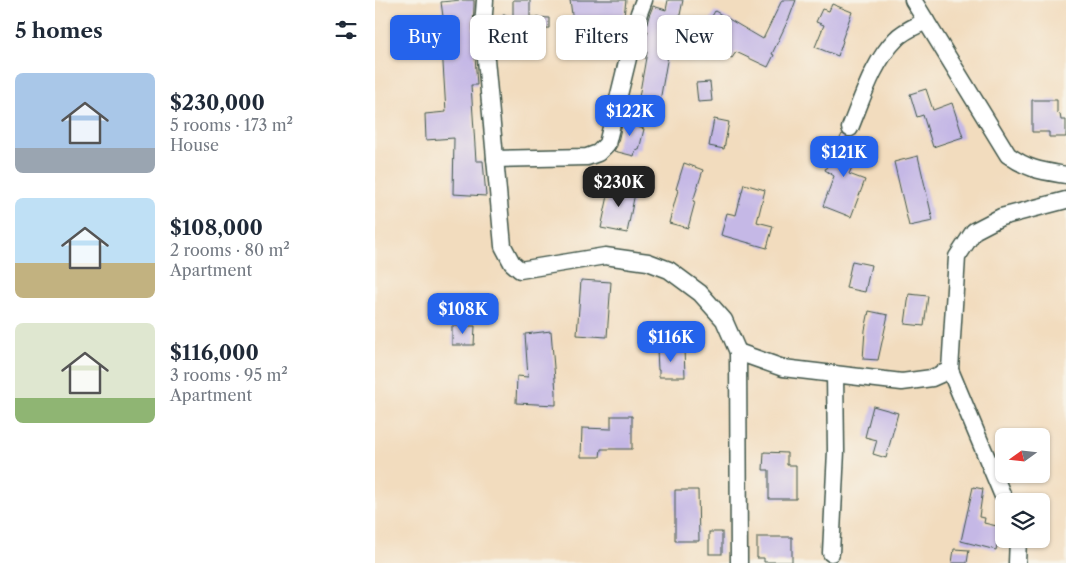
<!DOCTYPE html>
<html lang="en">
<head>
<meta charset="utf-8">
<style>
  :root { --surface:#fff; --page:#f6f6f7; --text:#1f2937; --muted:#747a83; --accent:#2563eb }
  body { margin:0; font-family:"Libre Caslon Text",serif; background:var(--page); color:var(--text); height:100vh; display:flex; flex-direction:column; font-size:19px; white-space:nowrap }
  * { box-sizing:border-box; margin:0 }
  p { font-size:16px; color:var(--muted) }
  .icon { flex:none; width:28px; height:28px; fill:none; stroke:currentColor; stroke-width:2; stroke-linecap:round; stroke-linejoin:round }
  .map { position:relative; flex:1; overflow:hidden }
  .sheet { display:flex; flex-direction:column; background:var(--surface); width:375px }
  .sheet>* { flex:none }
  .banner { position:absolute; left:15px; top:15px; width:475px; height:45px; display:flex; gap:10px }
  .needle { width:32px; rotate:255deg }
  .controls { position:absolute; left:620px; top:428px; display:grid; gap:10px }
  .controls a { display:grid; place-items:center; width:55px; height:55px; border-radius:8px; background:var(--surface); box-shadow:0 1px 4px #0004; font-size:25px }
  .price { position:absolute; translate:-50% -42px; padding:0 11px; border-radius:10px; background:var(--accent); color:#fff; font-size:16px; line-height:32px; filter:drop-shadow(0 1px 2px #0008) }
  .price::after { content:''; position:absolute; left:50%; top:30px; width:15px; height:11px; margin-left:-8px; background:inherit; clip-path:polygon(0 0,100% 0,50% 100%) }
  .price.selected { background:#222; color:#fff }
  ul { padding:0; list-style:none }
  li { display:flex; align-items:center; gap:15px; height:125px; padding:0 15px }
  li span { display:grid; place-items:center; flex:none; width:140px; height:100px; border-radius:8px; color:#555 }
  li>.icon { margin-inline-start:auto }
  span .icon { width:60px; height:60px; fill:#fffc; stroke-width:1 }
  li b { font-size:21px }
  h2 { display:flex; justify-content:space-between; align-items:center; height:60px; padding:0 15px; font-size:21px }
  .chip { padding:0 18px; border-radius:8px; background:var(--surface); box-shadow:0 1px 4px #0004; font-size:18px; line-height:45px }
  .chip.selected { background:var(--accent); color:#fff }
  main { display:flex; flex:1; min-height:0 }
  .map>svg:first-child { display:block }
</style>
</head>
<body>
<main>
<section class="sheet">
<h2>5 homes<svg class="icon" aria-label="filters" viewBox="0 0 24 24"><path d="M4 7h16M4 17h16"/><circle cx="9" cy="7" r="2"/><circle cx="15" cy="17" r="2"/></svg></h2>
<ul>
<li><span style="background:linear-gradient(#a9c7e8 75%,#9aa5b1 0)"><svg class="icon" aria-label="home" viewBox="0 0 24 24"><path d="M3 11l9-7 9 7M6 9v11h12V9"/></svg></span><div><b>$230,000</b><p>5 rooms · 173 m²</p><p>House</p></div></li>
<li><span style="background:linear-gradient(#bfe0f5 65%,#c2b280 0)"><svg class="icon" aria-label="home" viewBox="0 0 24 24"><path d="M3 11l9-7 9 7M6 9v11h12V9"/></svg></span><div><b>$108,000</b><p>2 rooms · 80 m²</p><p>Apartment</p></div></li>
<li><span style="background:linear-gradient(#dfe7d0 75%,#8fb573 0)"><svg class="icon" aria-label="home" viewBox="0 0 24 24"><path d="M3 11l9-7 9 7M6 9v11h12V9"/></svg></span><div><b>$116,000</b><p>3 rooms · 95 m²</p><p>Apartment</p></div></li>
</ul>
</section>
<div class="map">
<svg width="691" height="563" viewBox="0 0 691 563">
  <rect width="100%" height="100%" fill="#f7f3e8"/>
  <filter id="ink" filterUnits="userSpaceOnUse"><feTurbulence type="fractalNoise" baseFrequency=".02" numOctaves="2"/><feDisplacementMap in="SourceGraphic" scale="10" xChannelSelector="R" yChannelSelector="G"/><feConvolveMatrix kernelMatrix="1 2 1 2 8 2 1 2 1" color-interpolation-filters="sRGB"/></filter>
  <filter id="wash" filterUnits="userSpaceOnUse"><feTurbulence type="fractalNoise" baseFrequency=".0096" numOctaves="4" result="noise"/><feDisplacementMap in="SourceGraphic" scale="20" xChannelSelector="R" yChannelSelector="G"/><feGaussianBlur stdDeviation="1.12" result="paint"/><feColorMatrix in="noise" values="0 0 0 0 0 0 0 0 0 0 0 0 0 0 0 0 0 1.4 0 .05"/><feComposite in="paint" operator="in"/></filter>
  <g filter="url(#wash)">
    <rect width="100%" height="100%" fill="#f2dcbe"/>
    <g id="blocks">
      <g fill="#c5b8e6">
        <path d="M86,0H99V6L98,27L102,85H96L101,161H108L111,196L78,194L79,138L51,140L50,114L71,112L66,31H70L66,2Z"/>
        <path d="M138,0H155V17L174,18V28L127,30L128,15L138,16Z"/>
        <path d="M195,0H251L248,24L244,23L238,55L221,52L225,33L200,36Z"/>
        <path d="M293,0H308L300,40L296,38L285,101L264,97L272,52L267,50L273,31H270L274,16L278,6L291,10Z"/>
        <path d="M407,0H421L415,16L397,54L399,55L393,67L361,52L357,58L324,39L340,11L388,39Z"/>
        <path d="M457,4L477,12L467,40L468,41L463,56L440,47L449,25L441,22L447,9L454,11Z"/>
        <path d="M335,82L337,101L323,102L321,83Z"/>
        <path d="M551,89L558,110L577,103L588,137L558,147L548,115L542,117L535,94Z"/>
        <path d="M657,100H682V113L685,114L686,120H691V137H674V132H657Z"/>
        <path d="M249,116L264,119L262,127L269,129L264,150L261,149L259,156L239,151L242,146Z"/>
        <path d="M339,119L354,122L349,149L334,146Z"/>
        <path d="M467,134L487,144L474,174L490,180L476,217L448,206L459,176L450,170Z"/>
        <path d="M543,156L558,221L534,226L519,162Z"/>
        <path d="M309,163L328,170L318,201L320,202L313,228L294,223L303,190L301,189Z"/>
        <path d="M236,182L261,188L252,233L226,228Z"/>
        <path d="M369,184L390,190L382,222L398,226L392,248L346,235L352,213L361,215Z"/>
        <path d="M477,261L496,265L490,292L471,288Z"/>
        <path d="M206,280L236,282L232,337L202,335Z"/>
        <path d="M534,294L553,296L549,326L530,324Z"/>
        <path d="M55,304L82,305L81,320L54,319Z"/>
        <path d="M494,311L513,315L503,360L488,359L490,330Z"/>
        <path d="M77,326H100L99,345H77Z"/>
        <path d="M176,331L181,392V405L141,403L142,376L153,377L150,334Z"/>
        <path d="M309,348L310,377H284V370H283L282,349Z"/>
        <path d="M498,406L523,413L511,458L498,454L502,440L490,437Z"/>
        <path d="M236,416H257V449H226L225,457H206L207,428L236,429Z"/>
        <path d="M389,452L412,453V465H421V499H394V470H388Z"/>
        <path d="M598,487L608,489L604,517L610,518L609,523L626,527L621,550L586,541Z"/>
        <path d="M300,490H323L324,541H300Z"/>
        <rect x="334" y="532" width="13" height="22"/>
        <path d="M382,537H417V562H389V558H382Z"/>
        <path d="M579,549L594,550L592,563H577Z"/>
      </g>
    </g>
  </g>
  <g filter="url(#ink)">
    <use href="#blocks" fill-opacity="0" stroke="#3f5549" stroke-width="1"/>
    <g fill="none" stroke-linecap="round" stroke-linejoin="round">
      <g stroke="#3f5549" stroke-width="19">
        <g id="street">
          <path d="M110,0L108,26L128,246L137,263L145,270L230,256L273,262L294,270L325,293L349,320L363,352L364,563"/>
          <path d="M538,0L633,155C654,170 667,171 691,175"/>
          <path d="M475,128C487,99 498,62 521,39C528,31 541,26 551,21"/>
          <path d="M120,159L212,157L223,153L232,144L264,13L269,0"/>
          <path d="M363,352L408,368L527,382L557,378L575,370"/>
          <path d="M630,501L575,370L582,257L599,231L626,217L691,200"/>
          <path d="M456,553L461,451L460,374"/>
          <path d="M642,563L643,539"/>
        </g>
      </g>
      <use href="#street" stroke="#fff" stroke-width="16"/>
    </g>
  </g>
</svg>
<div class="controls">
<a><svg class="needle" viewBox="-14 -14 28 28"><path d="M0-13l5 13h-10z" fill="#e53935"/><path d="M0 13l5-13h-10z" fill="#747a83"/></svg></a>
<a><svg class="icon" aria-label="layers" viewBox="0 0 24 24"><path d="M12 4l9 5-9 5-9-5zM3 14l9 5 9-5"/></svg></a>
</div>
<b class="price" style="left:255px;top:137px">$122K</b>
<b class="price" style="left:469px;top:178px">$121K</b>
<b class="price selected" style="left:244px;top:208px">$230K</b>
<b class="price" style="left:88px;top:335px">$108K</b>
<b class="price" style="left:296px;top:363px">$116K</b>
<div class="banner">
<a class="chip selected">Buy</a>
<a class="chip">Rent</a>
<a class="chip">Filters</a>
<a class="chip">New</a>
</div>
</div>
</main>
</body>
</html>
